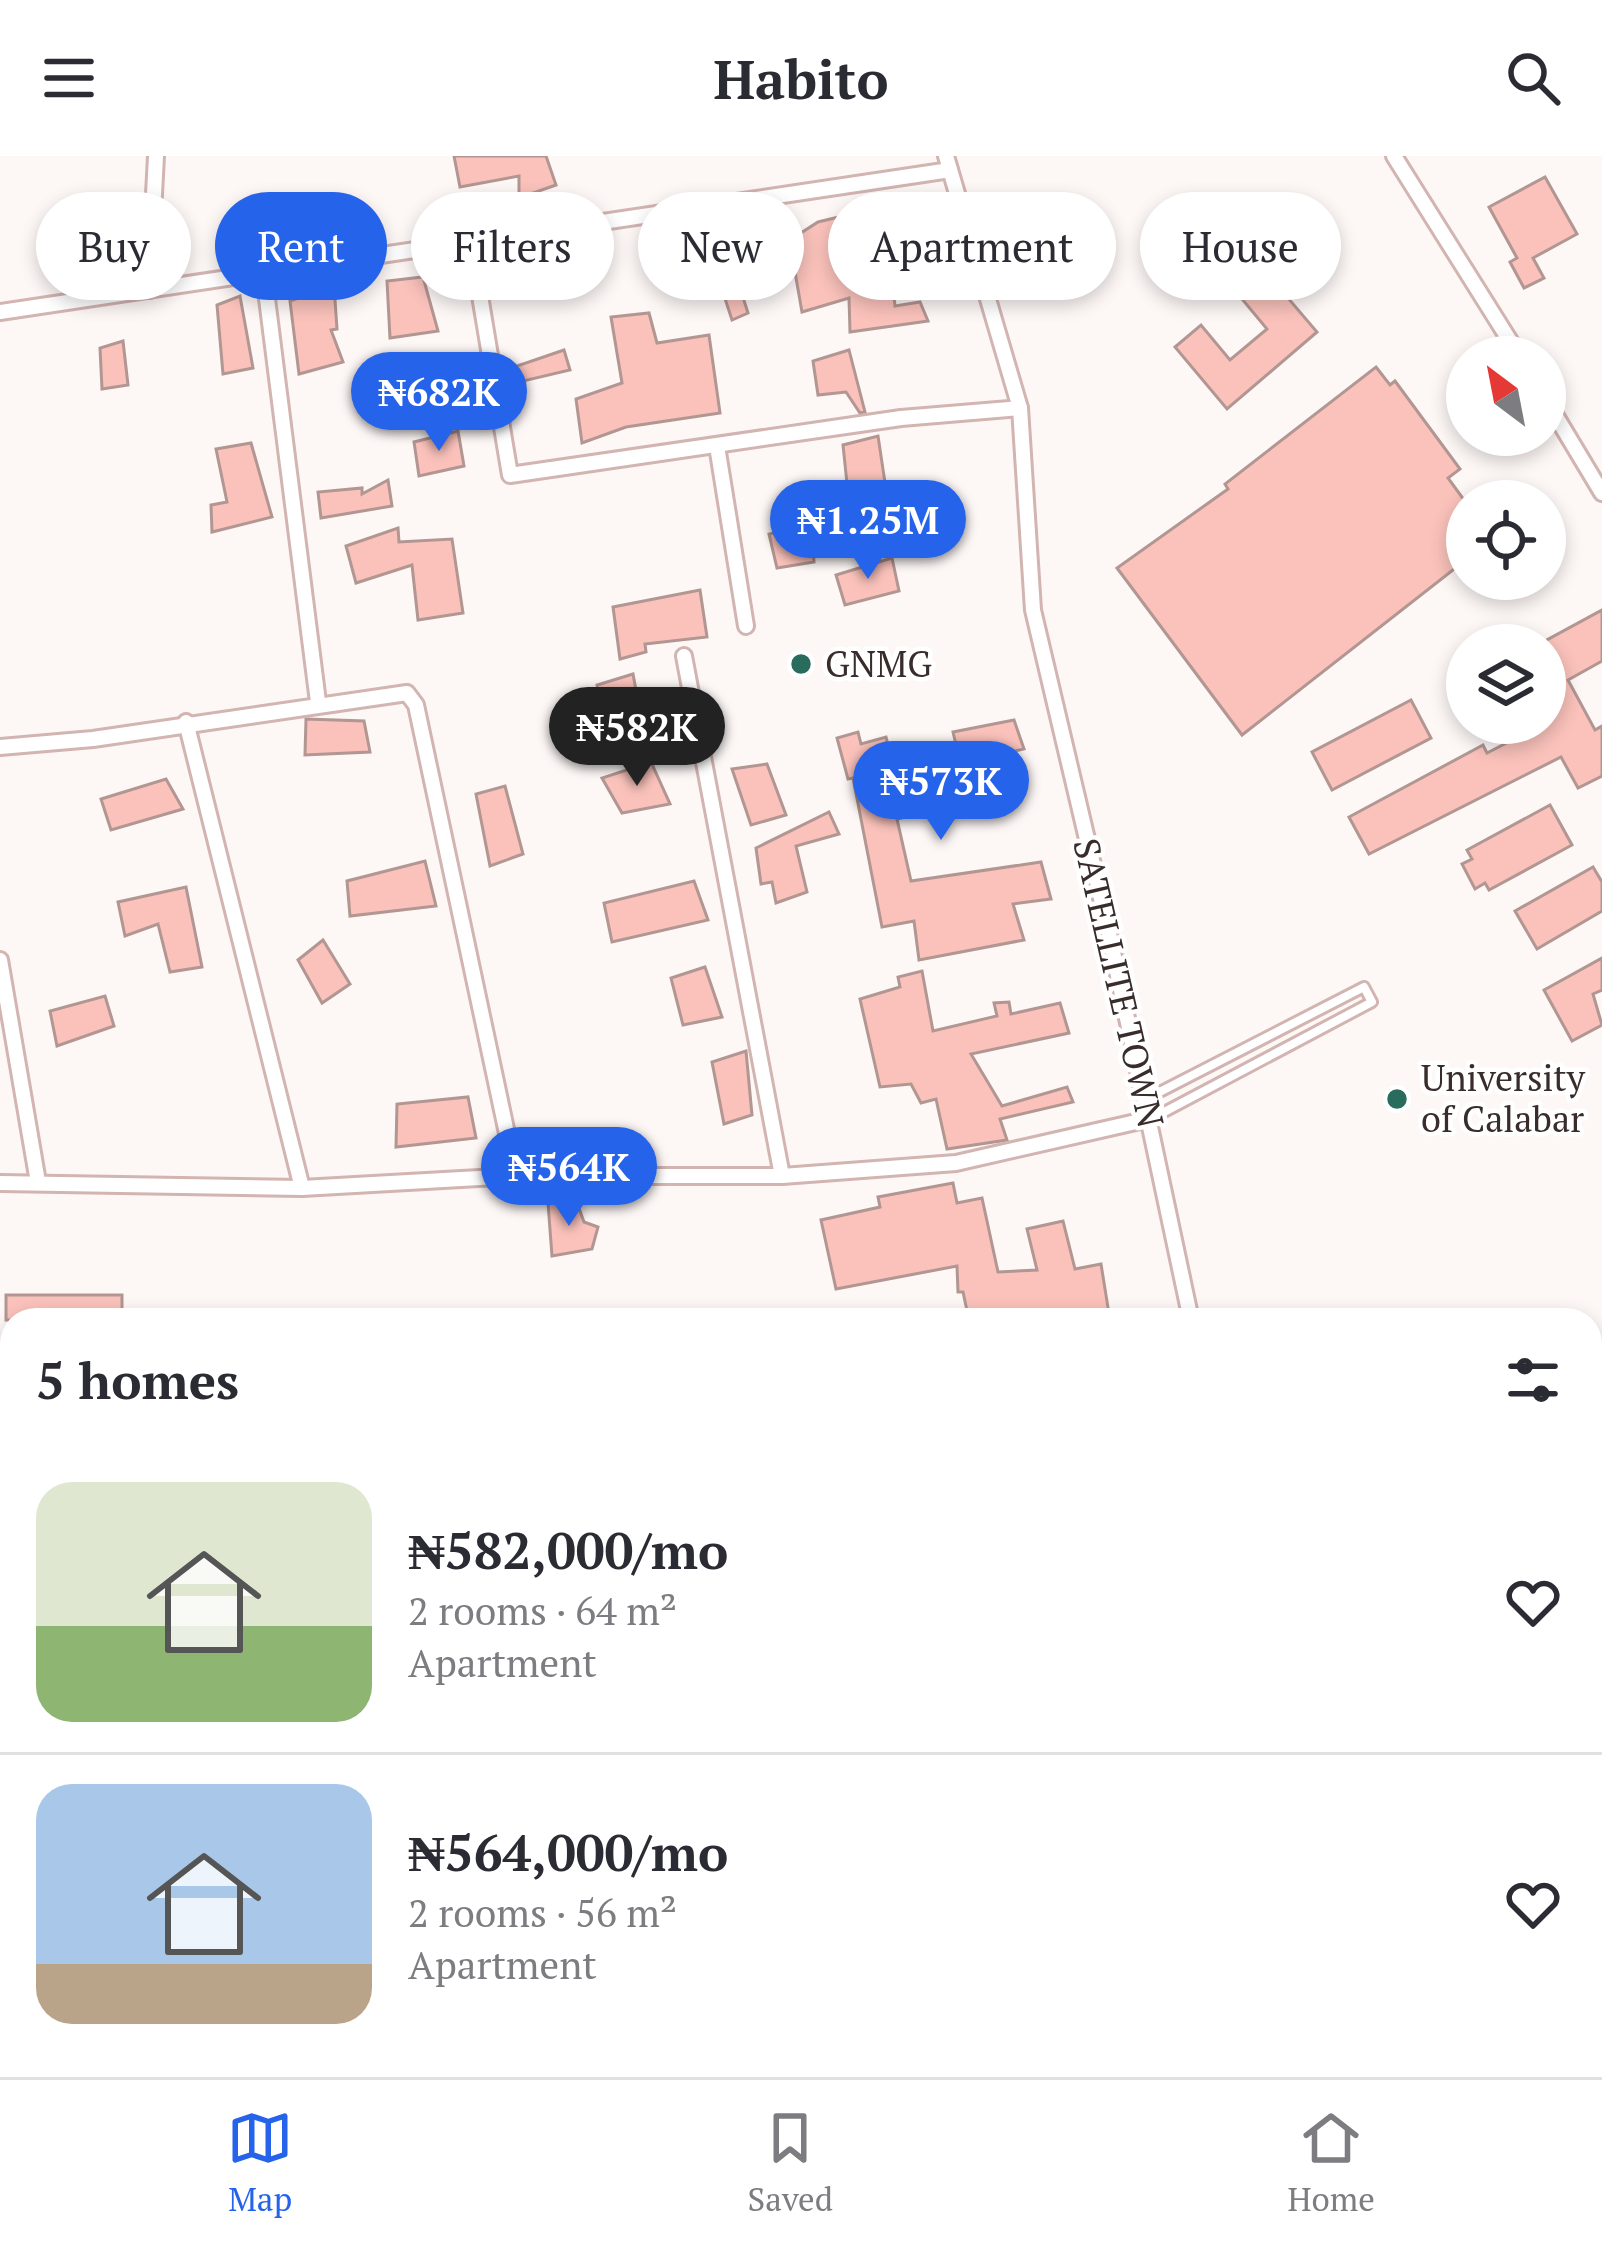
<!DOCTYPE html>
<html lang="en">
<head>
<meta charset="utf-8">
<style>
  :root { --surface:#fff; --page:#f2f2f3; --text:#2b2b33; --muted:#7c7c81; --line:#e1e1e2; --accent:#2563eb }
  body { margin:0; font-family:"PT Serif",serif; background:var(--page); color:var(--text); height:100vh; display:flex; flex-direction:column; font-size:45px; white-space:nowrap }
  * { box-sizing:border-box; margin:0 }
  p { font-size:39px; color:var(--muted) }
  .icon { flex:none; width:66px; height:66px; fill:none; stroke:currentColor; stroke-width:2; stroke-linecap:round; stroke-linejoin:round }
  .map { position:relative; flex:1; overflow:hidden }
  .side { position:absolute; left:0px; top:1152px; width:1602px; height:771px; display:flex; flex-direction:column; background:var(--surface); border-radius:36px 36px 0 0; box-shadow:0 6px 18px #0003 }
  .side>* { flex:none }
  .top-card { position:absolute; left:36px; top:36px; width:1530px; height:108px; display:flex; gap:24px }
  .needle { width:78px; rotate:328deg }
  .buttons { position:absolute; left:1446px; top:180px; display:grid; gap:24px }
  .buttons a { display:grid; place-items:center; width:120px; height:120px; border-radius:50%; background:var(--surface); box-shadow:0 6px 18px #0003; font-size:60px }
  .price { position:absolute; translate:-50% -102px; padding:0 27px; border-radius:42px; background:var(--accent); color:#fff; font-size:39px; line-height:78px; filter:drop-shadow(0 3px 6px #0008) }
  .price::after { content:''; position:absolute; left:50%; top:72px; width:36px; height:27px; margin-left:-18px; background:inherit; clip-path:polygon(0 0,100% 0,50% 100%) }
  .price.current { background:#222; color:#fff }
  ul { padding:0; list-style:none }
  li { display:flex; align-items:center; gap:36px; height:300px; padding:0 36px }
  li+li { border-top:3px solid var(--line) }
  li span { display:grid; place-items:center; flex:none; width:336px; height:240px; border-radius:36px; color:#555 }
  li>.icon { margin-inline-start:auto }
  span .icon { width:144px; height:144px; fill:#fffc; stroke-width:1 }
  li b { font-size:51px }
  h2 { display:flex; justify-content:space-between; align-items:center; height:144px; padding:0 36px; font-size:51px }
  .pill { padding:0 42px; border-radius:54px; background:var(--surface); box-shadow:0 6px 18px #0003; font-size:42px; line-height:108px }
  .pill.current { background:var(--accent); color:#fff }
  header { display:flex; justify-content:space-between; align-items:center; height:156px; padding:0 36px; background:var(--surface); font-size:54px; font-weight:700 }
  .tab-bar { display:flex; justify-content:space-around; align-items:center; height:168px; border-top:3px solid var(--line); background:var(--surface); font-size:33px; color:var(--muted) }
  .tab-bar a { display:grid; justify-items:center; gap:6px }
  .tab-bar .current { color:var(--accent) }
  .map>svg:first-child { display:block }
</style>
</head>
<body>
<header><svg class="icon" aria-label="menu" viewBox="0 0 24 24"><path d="M4 6h16M4 12h16M4 18h16"/></svg>Habito<svg class="icon" aria-label="search" viewBox="0 0 24 24"><circle cx="10" cy="10" r="6"/><path d="M15 15l6 6"/></svg></header>
<div class="map">
<svg width="1602" height="1921" viewBox="0 0 1602 1921">
  <rect width="100%" height="100%" fill="#fdf7f6"/>
  <path fill="#f8d4cf" d="M1602,1763V1921H1551L1548,1911H1590V1766Z"/>
  <g fill="#fac2bb" stroke="#b29692" stroke-width="3">
    <path d="M454,0H546L556,29L519,42V20L460,31Z"/>
    <path d="M1545,21L1577,78L1533,102L1544,122L1524,132L1510,106L1517,102L1489,51Z"/>
    <path d="M125,39V88L104,89L94,46Z"/>
    <path d="M884,50L895,150L920,146L928,165L850,176L849,142L802,156L792,99L767,102L763,90L790,84L818,66Z"/>
    <path d="M734,113L748,157L732,164L717,118Z"/>
    <path d="M1264,114L1317,176L1227,253L1175,191L1201,169L1230,204L1267,173L1237,137Z"/>
    <path d="M423,121L438,175L390,182L387,125Z"/>
    <path d="M334,129L337,173L331,174L343,206L299,218L290,145Z"/>
    <path d="M240,140L253,212L223,218L217,149Z"/>
    <path d="M649,157L657,187L709,179L720,257L626,271L582,287L576,243L622,227L611,161Z"/>
    <path d="M123,185L128,229L102,233L100,192Z"/>
    <path d="M564,194L570,214L515,227L514,211Z"/>
    <path d="M849,194L865,256L860,257L846,236L818,239L813,205Z"/>
    <path d="M1376,211L1390,229L1395,225L1460,313L1448,322L1467,348V371L1457,378L1467,391V403L1242,579L1117,412L1228,333L1225,328Z"/>
    <path d="M458,275L464,310L419,320L414,286Z"/>
    <path d="M878,280L887,340L849,347L843,289Z"/>
    <path d="M251,287L272,361L212,376L211,349L227,346L216,293Z"/>
    <path d="M388,324L392,350L321,362L318,336L362,332V338Z"/>
    <path d="M811,368L814,406L777,412L769,378Z"/>
    <path d="M398,372L399,386L452,383L463,457L418,464L412,409L356,427L346,390Z"/>
    <path d="M892,402L899,435L845,449L836,419Z"/>
    <path d="M700,434L707,481L645,488L646,496L620,503L613,451Z"/>
    <path d="M1602,454V505L1568,524L1595,574L1602,570V620L1578,632L1561,601L1369,698L1349,661L1483,589L1487,597L1545,567V485Z"/>
    <path d="M633,518L645,582L608,593L597,529Z"/>
    <path d="M1411,544L1431,582L1332,634L1312,596Z"/>
    <path d="M306,563L364,565L370,596L305,599Z"/>
    <path d="M1014,564L1024,593L1010,596L1018,633L897,663L911,725L1041,706L1051,743L1013,748L1024,784L919,804L914,765L882,771L853,622L848,623L837,582L858,576L861,588L886,581L898,625L961,610L953,576Z"/>
    <path d="M651,606L670,648L622,657L602,622Z"/>
    <path d="M767,608L786,659L751,669L732,613Z"/>
    <path d="M166,623L183,653L111,674L101,643Z"/>
    <path d="M505,630L523,698L490,710L476,638Z"/>
    <path d="M1550,649L1572,689L1489,734L1485,727L1475,733L1462,708L1472,703L1467,694Z"/>
    <path d="M829,656L839,678L796,690L807,736L776,747L772,726L761,728L756,692Z"/>
    <path d="M425,705L436,750L350,760L347,725Z"/>
    <path d="M1593,711L1602,726V755L1537,793L1515,755Z"/>
    <path d="M694,725L708,764L612,786L604,747Z"/>
    <path d="M186,731L202,811L170,816L158,768L125,780L118,746Z"/>
    <path d="M323,784L350,828L322,847L298,804Z"/>
    <path d="M1602,802V834L1593,838L1602,869L1572,885L1544,834Z"/>
    <path d="M705,811L722,861L683,869L671,822Z"/>
    <path d="M922,815L933,875L997,860L994,847L1009,846L1011,858L1060,847L1069,877L971,898L1002,950L1067,931L1073,946L1000,963L1007,984L947,993L936,943L921,947L911,928L880,931L860,843L900,831L898,821Z"/>
    <path d="M105,840L114,870L57,890L50,855Z"/>
    <path d="M746,895L752,959L724,968L712,906Z"/>
    <path d="M468,941L476,982L396,991L397,948Z"/>
    <path d="M953,1027L957,1047L982,1042L998,1116L1037,1114L1027,1073L1063,1065L1075,1113L1101,1108L1110,1164H969L963,1136H958L957,1110L836,1133L821,1064L880,1051L878,1041Z"/>
    <path d="M576,1044L584,1066L598,1071L592,1093L552,1100L548,1047Z"/>
    <rect x="6" y="1139" width="116" height="25"/>
  </g>
  <g fill="none" stroke-linecap="round" stroke-linejoin="round">
    <g stroke="#d2b4b1" stroke-width="14">
      <g id="lane">
        <path d="M1146,943L1364,831L1372,846L1151,963"/>
        <path d="M0,1238H12"/>
        <path d="M0,1385L12,1387"/>
        <path d="M0,1708L12,1707"/>
        <path d="M0,1800L12,1799"/>
      </g>
    </g>
    <g stroke="#d2b4b1" stroke-width="20">
      <g id="street">
        <path d="M946,0L1020,252L1033,454L1107,768L1191,1164"/>
        <path d="M1394,0L1520,201"/>
        <path d="M471,86L510,319L901,262L1020,252"/>
        <path d="M264,119L318,546"/>
        <path d="M149,134L156,0"/>
        <path d="M0,156L950,14"/>
        <path d="M1545,242L1602,337"/>
        <path d="M717,290L746,470"/>
        <path d="M684,500L782,1020"/>
        <path d="M186,566L302,1032"/>
        <path d="M0,591L93,583L407,537L416,549L516,1020"/>
        <path d="M0,804L38,1026"/>
        <path d="M0,1027L302,1032L516,1020H782L956,1007L1149,963"/>
        <path d="M1590,1441L1602,1440"/>
        <path d="M1590,1461L1602,1459"/>
        <path d="M1340,1911L1342,1921"/>
        <path d="M440,1921L457,1911"/>
        <path d="M501,1921L517,1911"/>
      </g>
    </g>
    <use href="#lane" stroke="#fff" stroke-width="8"/>
    <use href="#street" stroke="#fff" stroke-width="14"/>
  </g>
  <g fill="#296c5e" stroke="#fff" stroke-width="4.5">
    <circle cx="801" cy="508" r="12"/>
    <circle cx="1397" cy="943" r="12"/>
  </g>
  <g text-anchor="middle" stroke-width="9" stroke-linejoin="round" paint-order="stroke">
    <g font-size="36" fill="#392d2c" stroke="#fff" text-anchor="start">
      <text x="825" y="521">GNMG</text>
      <text x="1421" y="935">University<tspan x="1421" dy="41">of Calabar</tspan></text>
    </g>
    <g font-size="36" fill="#392d2c" stroke="#fff">
      <text transform="translate(1119 827) rotate(77)" y="13">SATELLITE TOWN</text>
    </g>
  </g>
</svg>
<div class="buttons">
<a><svg class="needle" viewBox="-14 -14 28 28"><path d="M0-13l5 13h-10z" fill="#e53935"/><path d="M0 13l5-13h-10z" fill="#7c7c81"/></svg></a>
<a><svg class="icon" aria-label="locate" viewBox="0 0 24 24"><circle cx="12" cy="12" r="6"/><path d="M12 2v4M12 18v4M2 12h4M18 12h4"/></svg></a>
<a><svg class="icon" aria-label="layers" viewBox="0 0 24 24"><path d="M12 4l9 5-9 5-9-5zM3 14l9 5 9-5"/></svg></a>
</div>
<b class="price" style="left:439px;top:298px">₦682K</b>
<b class="price" style="left:868px;top:426px">₦1.25M</b>
<b class="price current" style="left:637px;top:633px">₦582K</b>
<b class="price" style="left:941px;top:687px">₦573K</b>
<b class="price" style="left:569px;top:1073px">₦564K</b>
<div class="top-card">
<a class="pill">Buy</a>
<a class="pill current">Rent</a>
<a class="pill">Filters</a>
<a class="pill">New</a>
<a class="pill">Apartment</a>
<a class="pill">House</a>
</div>
<section class="side">
<h2>5 homes<svg class="icon" aria-label="filters" viewBox="0 0 24 24"><path d="M4 7h16M4 17h16"/><circle cx="9" cy="7" r="2"/><circle cx="15" cy="17" r="2"/></svg></h2>
<ul>
<li><span style="background:linear-gradient(#dfe7d0 60%,#8fb573 0)"><svg class="icon" aria-label="home" viewBox="0 0 24 24"><path d="M3 11l9-7 9 7M6 9v11h12V9"/></svg></span><div><b>₦582,000/mo</b><p>2 rooms · 64 m²</p><p>Apartment</p></div><svg class="icon" aria-label="heart" viewBox="0 0 24 24"><path d="M12 20l-8-8c-3-5 5-10 8-4 3-6 11-1 8 4z"/></svg></li>
<li><span style="background:linear-gradient(#a9c7e8 75%,#b9a48a 0)"><svg class="icon" aria-label="home" viewBox="0 0 24 24"><path d="M3 11l9-7 9 7M6 9v11h12V9"/></svg></span><div><b>₦564,000/mo</b><p>2 rooms · 56 m²</p><p>Apartment</p></div><svg class="icon" aria-label="heart" viewBox="0 0 24 24"><path d="M12 20l-8-8c-3-5 5-10 8-4 3-6 11-1 8 4z"/></svg></li>
</ul>
</section>
</div>
<nav class="tab-bar">
<a class="current"><svg class="icon" aria-label="map" viewBox="0 0 24 24"><path d="M3 6l6-2 6 2 6-2v14l-6 2-6-2-6 2zM9 4v14M15 6v14"/></svg>Map</a>
<a><svg class="icon" aria-label="saved" viewBox="0 0 24 24"><path d="M7 4h10v16l-5-4-5 4z"/></svg>Saved</a>
<a><svg class="icon" aria-label="home" viewBox="0 0 24 24"><path d="M3 11l9-7 9 7M6 9v11h12V9"/></svg>Home</a>
</nav>
</body>
</html>
